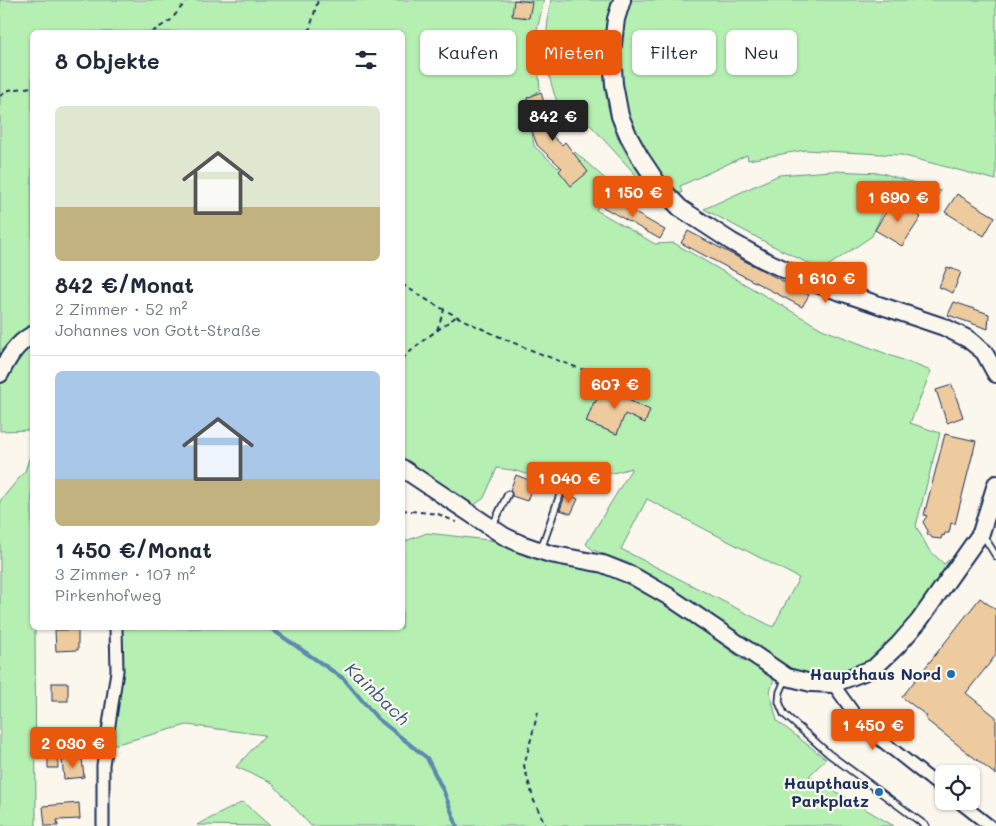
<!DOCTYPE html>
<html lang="de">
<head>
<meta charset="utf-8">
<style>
  :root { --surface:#fff; --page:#f6f6f7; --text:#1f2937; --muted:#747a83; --line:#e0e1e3; --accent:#ea580c }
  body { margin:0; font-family:Mali,sans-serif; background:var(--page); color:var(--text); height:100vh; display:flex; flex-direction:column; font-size:19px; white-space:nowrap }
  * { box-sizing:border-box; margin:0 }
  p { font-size:16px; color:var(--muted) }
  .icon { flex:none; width:28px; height:28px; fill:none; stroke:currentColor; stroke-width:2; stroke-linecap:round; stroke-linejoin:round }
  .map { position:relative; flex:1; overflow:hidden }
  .panel { position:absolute; left:30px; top:30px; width:375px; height:600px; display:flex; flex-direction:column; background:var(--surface); border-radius:8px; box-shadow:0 1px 4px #0004 }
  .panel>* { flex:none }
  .banner { position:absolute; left:420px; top:30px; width:475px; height:45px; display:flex; gap:10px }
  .controls { position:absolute; left:935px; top:765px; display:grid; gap:10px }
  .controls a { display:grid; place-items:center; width:45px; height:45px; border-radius:8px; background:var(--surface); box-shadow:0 1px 4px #0004; font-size:25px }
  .price { position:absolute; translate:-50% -42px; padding:0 11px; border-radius:5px; background:var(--accent); color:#fff; font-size:16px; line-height:32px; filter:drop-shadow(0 1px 2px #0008) }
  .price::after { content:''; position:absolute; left:50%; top:30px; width:15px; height:11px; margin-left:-8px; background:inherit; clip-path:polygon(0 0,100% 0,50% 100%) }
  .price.on { background:#222; color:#fff }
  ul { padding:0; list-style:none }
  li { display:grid; align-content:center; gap:10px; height:265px; padding:0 25px }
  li+li { border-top:1px solid var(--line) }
  li span { display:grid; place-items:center; height:155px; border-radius:8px; color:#555 }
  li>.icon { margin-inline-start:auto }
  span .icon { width:90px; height:90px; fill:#fffc; stroke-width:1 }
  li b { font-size:21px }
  h2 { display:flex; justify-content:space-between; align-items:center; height:60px; padding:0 25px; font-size:21px }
  .chip { padding:0 18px; border-radius:8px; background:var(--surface); box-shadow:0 1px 4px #0004; font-size:18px; line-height:45px }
  .chip.on { background:var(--accent); color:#fff }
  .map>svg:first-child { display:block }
</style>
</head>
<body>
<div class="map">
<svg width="996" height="826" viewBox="0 0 996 826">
  <rect width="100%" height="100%" fill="#fbf7ec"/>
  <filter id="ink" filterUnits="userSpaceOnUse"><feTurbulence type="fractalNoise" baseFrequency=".02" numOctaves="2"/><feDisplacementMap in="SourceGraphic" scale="10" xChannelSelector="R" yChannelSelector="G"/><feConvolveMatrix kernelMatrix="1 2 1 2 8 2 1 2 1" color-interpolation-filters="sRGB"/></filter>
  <g filter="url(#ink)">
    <g fill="#b6efb2" stroke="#688f88" fill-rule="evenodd">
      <path d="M0,0H544L537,30V51L540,90L527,99L534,146L558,168L575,152L612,185L596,210L655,244L674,243L822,329L931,371L910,423L940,433L916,526L929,550L944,564L957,553L959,557L904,628L867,663L834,676L818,677L784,669L694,605L631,564L593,550L586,544L632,468L567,485L512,470L497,468L484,498L467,510L403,468L402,32H32V430L0,431ZM602,388L629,398L617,434L586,422L594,403H595ZM647,499L799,578L773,627L621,549Z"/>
      <path d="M551,0H613C597,39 601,104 620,142C629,161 644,179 655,196L585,119L571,131C566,119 559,108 555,96C544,65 545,32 551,0Z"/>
      <path d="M630,0H996V180L901,155L805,150L748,160L747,155L680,186L682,193L675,194L648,158L626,111L620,68V27Z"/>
      <path d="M831,171L882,173L941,191L923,214L890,196L872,236L822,270L771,245L704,209L779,175Z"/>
      <path d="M32,450V628H35L36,826H0V501L25,471Z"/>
      <path d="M427,533L497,541L601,568L632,581L680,611L741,659L775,675L770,692L777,721L826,759L809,776L894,826H311L271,782L236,767L265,735L187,725L117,744H105L116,628H402L403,542Z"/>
      <path d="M243,802L270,826L197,825Z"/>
    </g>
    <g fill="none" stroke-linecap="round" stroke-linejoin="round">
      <path stroke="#5b89b0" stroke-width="4" d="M270,628L344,679L377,718L427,758L444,792L457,826"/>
    </g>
    <g fill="#eecb9f" stroke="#1b2f5e">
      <path d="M514,0L532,2L529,18L512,16Z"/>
      <path d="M541,92L553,137L562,145L565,142L588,172L571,186L559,171L562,168L537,145L529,122L528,113H531L527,98Z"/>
      <path d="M957,194L995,217L984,236L945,212Z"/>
      <path d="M607,197L665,230L660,239L601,206Z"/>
      <path d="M893,200L921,217L902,246L875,230Z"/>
      <path d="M688,231L809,295L802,307L681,243Z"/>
      <path d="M947,267L961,272L953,293L939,287Z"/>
      <path d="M954,302L989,314L988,329L948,315Z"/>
      <path d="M604,384L628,393L627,397L629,398L628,400L650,410L645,423L625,414L617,434L586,422L594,402L595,403Z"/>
      <path d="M952,385L963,417L947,423L936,390Z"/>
      <path d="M945,434L976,441L955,524L951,523L949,533H945L944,536L942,535L941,539L932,538L930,535H927L928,531L923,522L927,516L924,515Z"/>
      <path d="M516,475L534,482L527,501L512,496L510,490Z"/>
      <path d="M566,493L578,499L571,514L560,510Z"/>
      <path d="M980,598L996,610V655L966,693L996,717V775L925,719L927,716L902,697Z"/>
      <path d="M55,630H78V650L56,651Z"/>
      <rect x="52" y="683" width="16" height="18"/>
      <path d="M48,745H57L58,768H48Z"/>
      <path d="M82,758L84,777L64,779L62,760Z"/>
      <path d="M79,803L80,819L57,820L58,826H45L43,806Z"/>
    </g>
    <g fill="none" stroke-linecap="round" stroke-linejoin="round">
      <g stroke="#1b2f5e" stroke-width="9">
        <g id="lane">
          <path d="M492,527L508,494"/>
          <path d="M983,535L996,556"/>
          <path d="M541,549L561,492"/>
          <path d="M786,678L780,692L779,702L784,714L829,754L926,826"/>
        </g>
      </g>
      <g stroke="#1b2f5e" stroke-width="15">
        <g id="street">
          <path d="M833,684L863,726L944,790"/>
          <path d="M958,801L990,826"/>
          <path d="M103,826V765L117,671L116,628"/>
        </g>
      </g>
      <g stroke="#1b2f5e" stroke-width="20">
        <g id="secondary">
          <path d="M622,0L616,19L612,52L614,84L620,116L629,137L640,157L660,187L680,208L732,242L764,260L814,283L944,327L968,339L984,352L996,374"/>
          <path d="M0,374C8,358 16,344 32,335"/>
          <path d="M402,468L504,536L521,544L550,554L603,564L633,576L668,596L787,677L811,683L833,684L874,668L898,645L919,621L981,533L996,484"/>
        </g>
      </g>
      <g stroke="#1b2f5e" stroke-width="2" stroke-dasharray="5 4" stroke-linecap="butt">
        <path d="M152,32L171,20L187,0"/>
        <path d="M309,32L318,0"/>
        <path d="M0,96L9,90L32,87"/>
        <path d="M402,284C464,326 536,353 606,378"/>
        <path d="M437,330L444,310"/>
        <path d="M402,359L421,342L457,316"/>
        <path d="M402,510L438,514L456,522"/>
        <path d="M538,712L524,766L534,801L546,826"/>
      </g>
      <use href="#lane" stroke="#fbf7ec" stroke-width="5.5"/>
      <use href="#street" stroke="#fbf7ec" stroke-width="11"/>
      <use href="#secondary" stroke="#fbf7ec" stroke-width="16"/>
    </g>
  </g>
  <g fill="#1f6fb2" stroke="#fbf7ec" stroke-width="2">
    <circle cx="951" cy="674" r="5"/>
    <circle cx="879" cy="792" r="5"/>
  </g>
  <g text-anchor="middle" stroke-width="4.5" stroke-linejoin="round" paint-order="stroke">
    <g font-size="16" font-weight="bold" fill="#1b2f5e" stroke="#fbf7ec" text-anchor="end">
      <text x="941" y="680">Haupthaus Nord</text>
      <text x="869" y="789">Haupthaus<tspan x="869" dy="18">Parkplatz</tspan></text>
    </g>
    <g font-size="18" font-style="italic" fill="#365480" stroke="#fbf7ec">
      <text transform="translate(377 694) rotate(44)" y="6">Kainbach</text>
    </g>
  </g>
</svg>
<div class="controls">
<a><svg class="icon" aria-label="locate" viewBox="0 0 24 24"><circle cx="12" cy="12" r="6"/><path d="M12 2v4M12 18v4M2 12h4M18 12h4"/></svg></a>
</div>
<b class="price on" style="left:553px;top:142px">842 €</b>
<b class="price" style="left:633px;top:218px">1 150 €</b>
<b class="price" style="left:898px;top:223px">1 690 €</b>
<b class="price" style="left:826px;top:304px">1 610 €</b>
<b class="price" style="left:615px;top:410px">607 €</b>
<b class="price" style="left:569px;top:504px">1 040 €</b>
<b class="price" style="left:873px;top:751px">1 450 €</b>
<b class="price" style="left:73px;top:769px">2 030 €</b>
<div class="banner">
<a class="chip">Kaufen</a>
<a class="chip on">Mieten</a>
<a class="chip">Filter</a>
<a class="chip">Neu</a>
</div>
<section class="panel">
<h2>8 Objekte<svg class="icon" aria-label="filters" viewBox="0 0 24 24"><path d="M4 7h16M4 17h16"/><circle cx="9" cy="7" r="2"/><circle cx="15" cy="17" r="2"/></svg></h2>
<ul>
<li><span style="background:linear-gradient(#dfe7d0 65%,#c2b280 0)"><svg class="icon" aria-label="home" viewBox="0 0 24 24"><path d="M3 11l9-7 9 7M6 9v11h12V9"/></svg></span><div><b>842 €/Monat</b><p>2 Zimmer · 52 m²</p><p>Johannes von Gott-Straße</p></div></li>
<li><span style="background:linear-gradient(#a9c7e8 70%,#c2b280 0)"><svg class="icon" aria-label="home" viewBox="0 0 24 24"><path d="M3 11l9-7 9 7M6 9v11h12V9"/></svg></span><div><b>1 450 €/Monat</b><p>3 Zimmer · 107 m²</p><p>Pirkenhofweg</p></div></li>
</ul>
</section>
</div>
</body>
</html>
